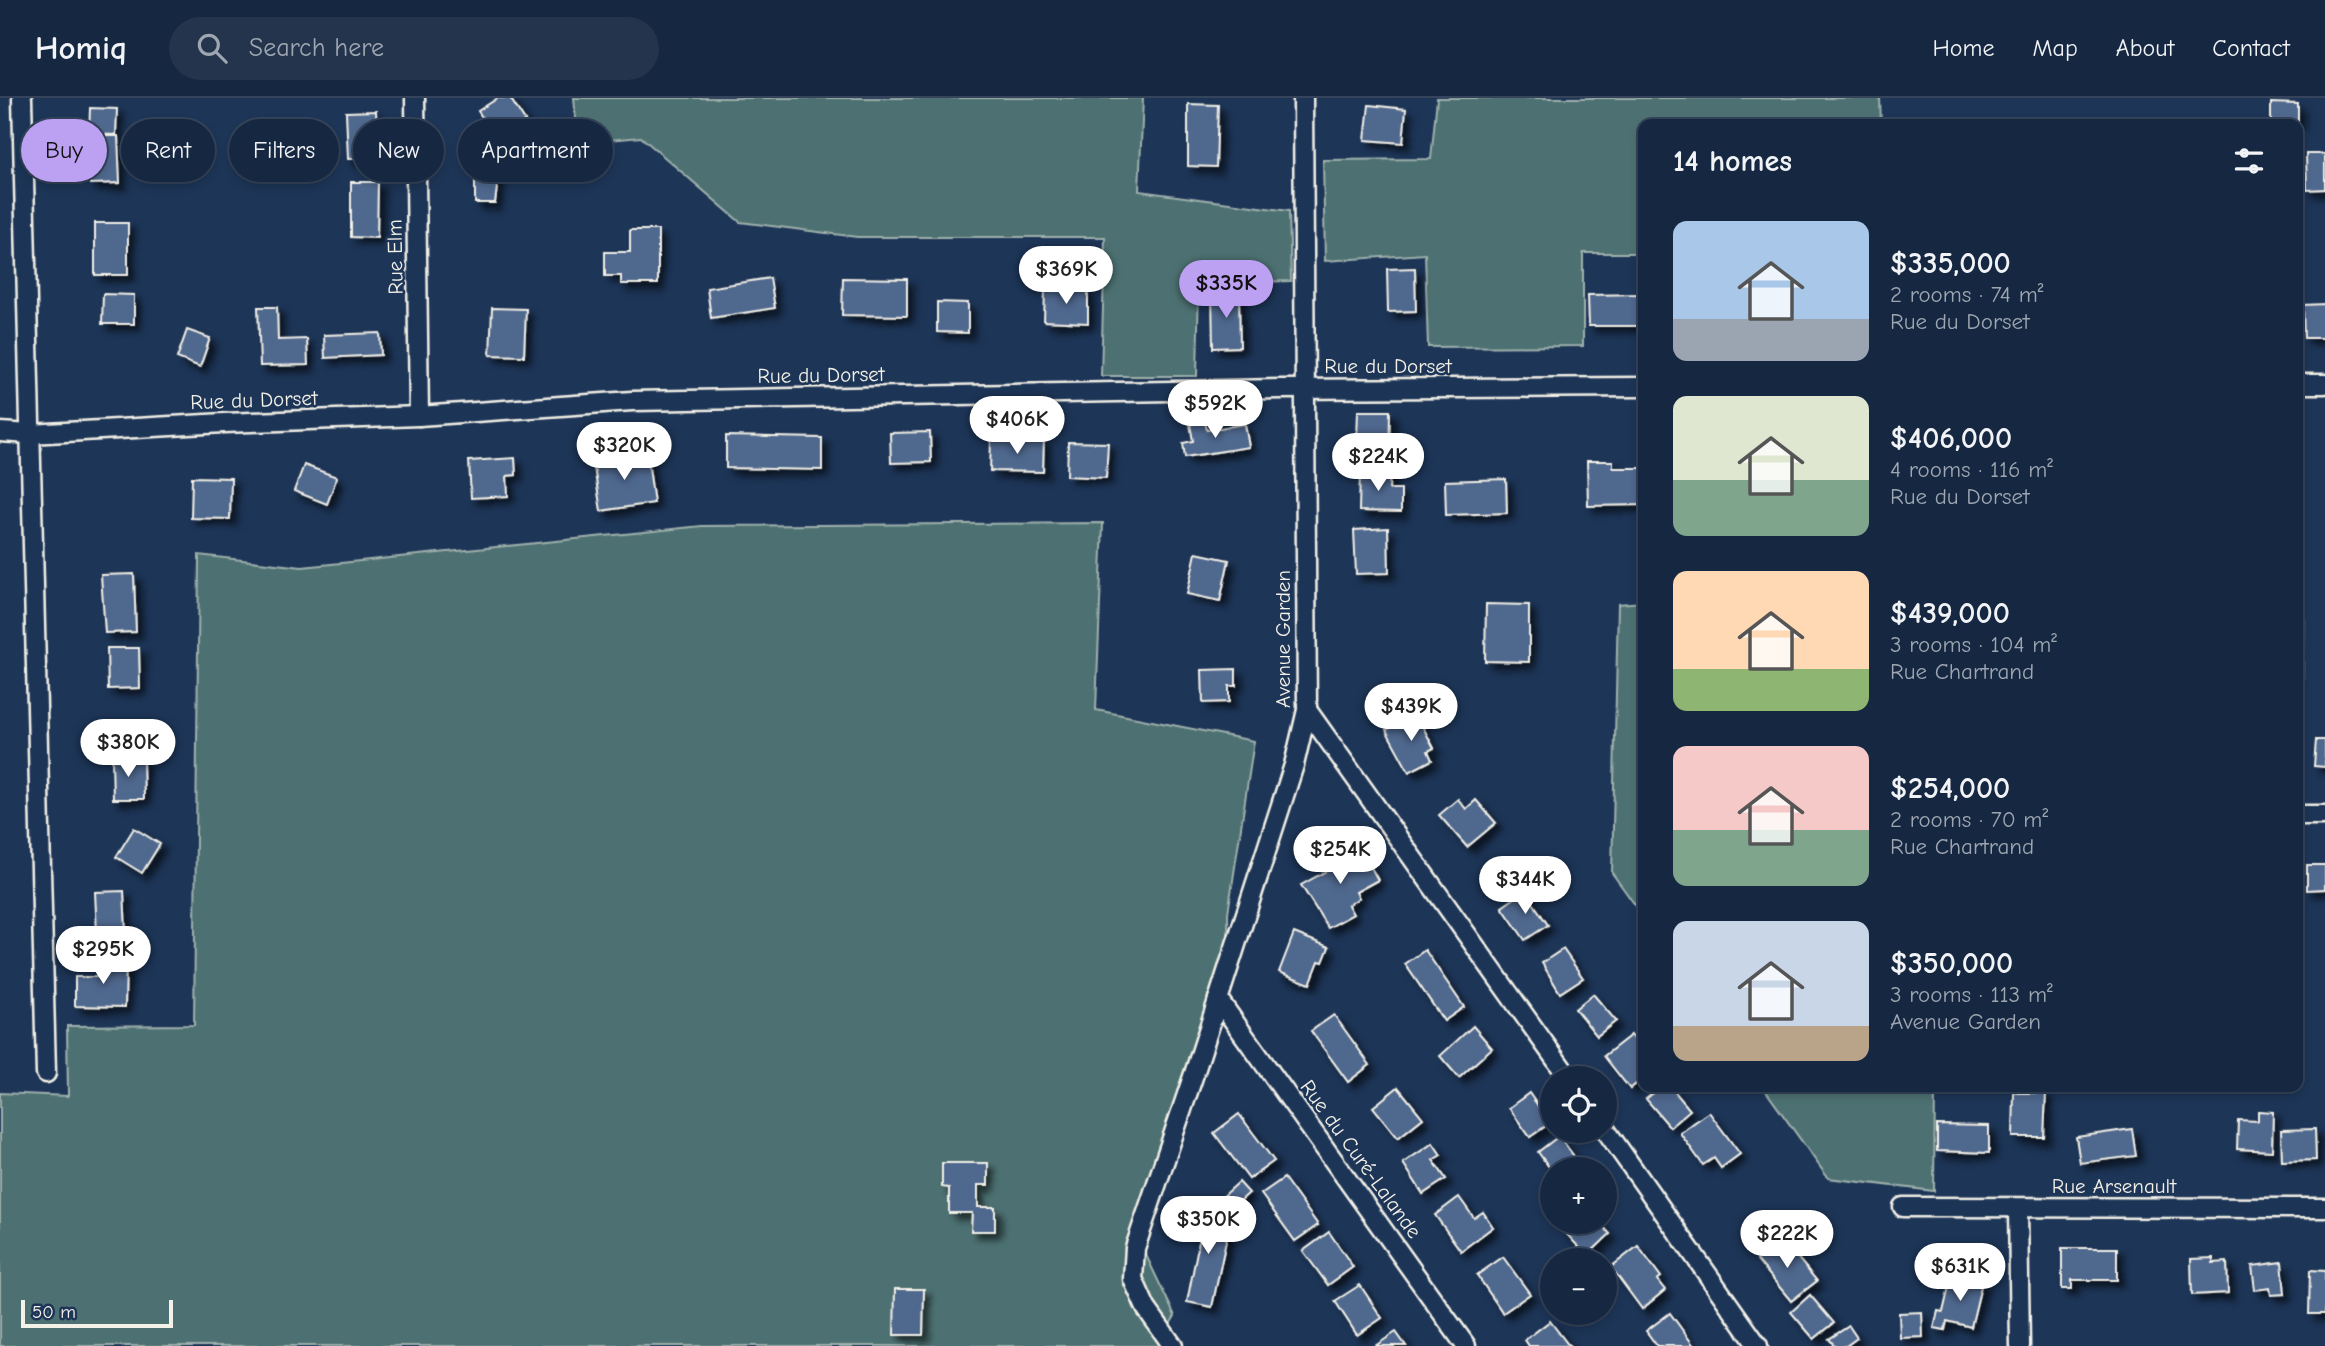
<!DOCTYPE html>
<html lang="en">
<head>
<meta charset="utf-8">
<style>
  :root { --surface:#162841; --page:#23344c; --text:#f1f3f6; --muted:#9ea6b1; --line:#35445a; --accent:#bca0f2 }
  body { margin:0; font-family:"Comic Neue",sans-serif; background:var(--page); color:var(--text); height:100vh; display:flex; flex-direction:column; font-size:26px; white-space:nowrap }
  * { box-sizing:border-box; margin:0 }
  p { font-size:23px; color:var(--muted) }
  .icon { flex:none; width:38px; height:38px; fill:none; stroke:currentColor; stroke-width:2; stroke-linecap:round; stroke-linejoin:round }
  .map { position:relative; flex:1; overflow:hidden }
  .details { position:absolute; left:1638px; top:21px; width:665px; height:973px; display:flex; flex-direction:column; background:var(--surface); border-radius:14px; box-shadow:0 4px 10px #0003,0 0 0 2px var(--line) }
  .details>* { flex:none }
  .hud { position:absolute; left:21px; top:21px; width:665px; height:63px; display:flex; gap:14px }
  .fabs { position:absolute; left:1540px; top:968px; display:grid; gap:14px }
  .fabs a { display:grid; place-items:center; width:77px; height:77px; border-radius:50%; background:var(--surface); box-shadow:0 4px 10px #0003,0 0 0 2px var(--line); font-size:35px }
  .scale { position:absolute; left:21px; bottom:18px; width:152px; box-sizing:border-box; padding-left:7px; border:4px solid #f4f1e8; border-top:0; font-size:19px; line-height:24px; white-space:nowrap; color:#f4f1e8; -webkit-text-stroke:5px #1d3557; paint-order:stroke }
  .price { position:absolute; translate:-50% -60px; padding:0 16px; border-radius:24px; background:#fff; color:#222; font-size:23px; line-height:46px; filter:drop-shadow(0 2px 4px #0008) }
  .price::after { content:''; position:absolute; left:50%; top:42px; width:21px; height:16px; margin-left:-10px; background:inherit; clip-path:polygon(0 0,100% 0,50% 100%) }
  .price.selected { background:var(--accent); color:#111 }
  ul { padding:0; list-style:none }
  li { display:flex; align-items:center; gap:21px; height:175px; padding:0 35px }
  li span { display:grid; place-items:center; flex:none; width:196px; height:140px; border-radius:14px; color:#555 }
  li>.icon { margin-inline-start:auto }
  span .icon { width:84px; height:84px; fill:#fffc; stroke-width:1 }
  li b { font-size:30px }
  h2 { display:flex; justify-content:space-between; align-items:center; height:84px; padding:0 35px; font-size:30px }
  .tag { padding:0 24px; border-radius:32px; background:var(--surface); box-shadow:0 4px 10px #0003,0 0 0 2px var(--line); font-size:24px; line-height:63px }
  .tag.selected { background:var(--accent); color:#111 }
  header { display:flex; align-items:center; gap:42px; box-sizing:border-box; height:98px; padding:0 35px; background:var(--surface); border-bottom:2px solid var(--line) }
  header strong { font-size:33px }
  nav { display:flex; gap:38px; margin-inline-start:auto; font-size:24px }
  .search { width:490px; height:63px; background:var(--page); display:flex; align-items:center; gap:18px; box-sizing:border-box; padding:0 24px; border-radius:38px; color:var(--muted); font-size:26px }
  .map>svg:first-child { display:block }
</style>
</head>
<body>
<header>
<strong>Homiq</strong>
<div class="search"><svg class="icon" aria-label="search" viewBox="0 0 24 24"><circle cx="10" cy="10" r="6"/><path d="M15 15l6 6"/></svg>Search here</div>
<nav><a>Home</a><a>Map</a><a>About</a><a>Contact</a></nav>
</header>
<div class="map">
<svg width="2325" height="1248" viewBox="0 0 2325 1248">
  <defs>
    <filter id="shadow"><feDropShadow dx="6" dy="6" stdDeviation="3.5" flood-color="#0009"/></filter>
  </defs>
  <rect width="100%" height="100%" fill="#1d3557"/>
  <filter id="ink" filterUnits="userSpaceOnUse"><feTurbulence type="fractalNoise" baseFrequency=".0143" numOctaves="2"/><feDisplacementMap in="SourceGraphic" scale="14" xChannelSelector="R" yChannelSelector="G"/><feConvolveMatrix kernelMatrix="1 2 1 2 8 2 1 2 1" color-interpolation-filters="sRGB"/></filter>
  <g filter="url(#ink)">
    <g fill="#4d7172" stroke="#a0b1ad" stroke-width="2">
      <path d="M574,0H1143L1139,93L1289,113L1291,183L1199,185L1197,278H1101L1105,139H857L740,124L641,39L578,45Z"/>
      <path d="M1437,0H1880L1881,26H1643V155H1583V248L1428,249L1425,156L1325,163L1323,62L1431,61Z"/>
      <path d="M1103,425L1096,612L1254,643L1228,815L1229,901L1144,1153L1175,1218L1157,1248H0V995L68,998L67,928L194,927L199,457L302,469L702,428Z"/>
      <path d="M1643,504V818L1612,775L1618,506Z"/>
      <path d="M2298,508H2304L2302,613H2298Z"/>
      <path d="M1763,989H1935L1934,1093L1828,1080Z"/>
      <path d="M2034,989H2236V993Z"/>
    </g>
    <g fill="#4f688e" stroke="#f4f1e8" stroke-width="2" filter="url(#shadow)">
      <path d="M498,0H510L525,23L496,41L478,13Z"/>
      <path d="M2271,5L2298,6V26H2271Z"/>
      <path d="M1188,6L1218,7L1216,69L1188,68Z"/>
      <path d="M1369,7L1406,11L1403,45L1365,42Z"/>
      <path d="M90,10L117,11L116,37L89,36Z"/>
      <path d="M376,13L378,60L348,61L346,14Z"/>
      <rect x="2110" y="20" width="23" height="6"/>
      <path d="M89,38H118L120,85L90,86Z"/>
      <path d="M2306,56H2325V91L2307,92Z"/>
      <path d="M475,74H499L495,105H475Z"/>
      <path d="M351,84H378L377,140L351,139Z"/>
      <rect x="95" y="125" width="33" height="52"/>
      <path d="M630,132H658V186H621V178H605V154H630Z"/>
      <path d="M1415,170L1416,213L1388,214L1387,171Z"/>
      <path d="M770,180L775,210L711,220L707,190Z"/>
      <path d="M843,180L907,181V218L842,217Z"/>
      <path d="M1045,192L1088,193V225L1044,223Z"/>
      <path d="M1212,195H1239L1240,249L1213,250Z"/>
      <path d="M103,196L134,197V226H102Z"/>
      <path d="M1643,196V228H1589L1588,197Z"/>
      <path d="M937,204L968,205V235L937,234Z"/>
      <path d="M2325,206V240H2304L2303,207Z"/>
      <path d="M258,209H277L278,242L307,241L308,267L260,268Z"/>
      <path d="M492,210L526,211L524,258L490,257Z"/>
      <path d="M187,232L210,240L200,269L177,260Z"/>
      <path d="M380,235L381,257L325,260L324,237Z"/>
      <path d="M1358,313H1390L1389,368L1356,367Z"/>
      <path d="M1205,324L1207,332L1245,326L1249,349L1185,359L1183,345L1193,343L1190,326Z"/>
      <path d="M930,334L931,364L891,365L890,335Z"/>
      <path d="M726,338L822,340V372L726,370Z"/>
      <path d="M991,341L1044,342L1043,374L990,373Z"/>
      <path d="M1068,344L1108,345L1106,380L1067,378Z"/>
      <path d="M647,355L654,405L601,413L593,363Z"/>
      <path d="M515,360L516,377L507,378L508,398L471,400L469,363Z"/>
      <path d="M1587,363H1613V370H1643V407L1588,408Z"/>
      <path d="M304,367L337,379L327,406L294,393Z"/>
      <path d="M1360,373L1390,374L1389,391H1401V414L1359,413Z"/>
      <path d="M192,379L231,380L230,421L191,420Z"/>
      <path d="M1506,381L1507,415L1446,417L1445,383Z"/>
      <path d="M1388,430L1389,475L1356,476L1354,432Z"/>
      <path d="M1196,455L1229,462L1220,503L1187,496Z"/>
      <path d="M134,476L136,534L105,535L101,477Z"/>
      <path d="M1486,506L1529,507V564L1485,563Z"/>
      <path d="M107,550H139L140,590L108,591Z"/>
      <path d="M1236,571V588H1229V604L1203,605L1202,572Z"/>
      <path d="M1416,616L1434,650L1428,653L1432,662L1409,674L1386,632Z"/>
      <path d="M2316,642H2325V669L2314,668Z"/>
      <path d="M143,661L144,701H113L112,662Z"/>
      <path d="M1458,701L1466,711L1476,702L1496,725L1467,749L1439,717Z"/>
      <path d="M134,730L160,746L142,775L116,759Z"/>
      <path d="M1350,752L1353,758L1362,753L1378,782L1356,794L1359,800L1348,807L1353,816L1328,830L1301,787L1328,772L1325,766Z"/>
      <path d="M2307,767H2325V791L2307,792Z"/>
      <path d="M124,793L126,834L97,835L95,794Z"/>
      <path d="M1525,793L1548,827L1525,842L1502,809Z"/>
      <path d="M1294,835L1329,849L1323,864L1319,863L1310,886L1279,874Z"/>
      <path d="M1563,851L1583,880L1560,895L1542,865Z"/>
      <path d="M1425,852L1464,909L1444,923L1405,866Z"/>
      <path d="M98,861L126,862L125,909L75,908V879H97Z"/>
      <path d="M1593,896L1616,923L1597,938L1575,911Z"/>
      <path d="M1334,917L1370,967L1348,984L1311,933Z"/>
      <path d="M1473,928L1492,950L1459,980L1440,958Z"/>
      <path d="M1631,937L1643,952V980L1630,991L1604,958Z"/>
      <path d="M1398,989L1423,1020L1398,1040L1373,1009Z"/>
      <path d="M1661,989H1671L1690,1012L1670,1029L1646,1001Z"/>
      <path d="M1529,995L1550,1025L1530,1039L1509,1010Z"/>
      <path d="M2014,995H2046L2044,1039H2013Z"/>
      <path d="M2258,1013L2273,1014L2272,1053L2237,1051L2238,1022L2258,1023Z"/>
      <path d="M1709,1014L1740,1056L1721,1070L1714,1060L1703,1067L1680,1035Z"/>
      <path d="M1239,1016L1274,1063L1249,1081L1214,1035Z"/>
      <path d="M1937,1027L1989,1028V1055L1937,1053Z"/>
      <path d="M2132,1031L2136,1058L2080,1065L2076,1039Z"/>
      <path d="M2315,1031L2316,1062L2282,1063L2281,1032Z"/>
      <path d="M1559,1038L1579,1065L1571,1071H1552V1073L1538,1054Z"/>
      <path d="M1433,1045L1441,1057L1433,1062L1446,1081L1423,1096L1403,1065Z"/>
      <path d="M942,1065H988V1087H978V1109H995V1133H971L972,1115H949V1090L942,1089Z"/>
      <path d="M1284,1080L1318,1127L1295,1143L1261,1096Z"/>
      <path d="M1239,1084L1249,1095L1229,1113L1219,1102Z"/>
      <path d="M1459,1099L1474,1120L1483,1114L1493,1129L1461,1153L1435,1117Z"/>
      <path d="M1197,1112L1231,1119L1212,1209L1187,1204L1200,1138L1192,1137Z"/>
      <path d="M1567,1124H1599L1610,1136L1587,1158L1562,1131L1569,1126Z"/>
      <path d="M1329,1134L1353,1169L1328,1187L1303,1153Z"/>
      <path d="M1782,1141L1817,1183L1791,1203L1757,1162Z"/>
      <path d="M1638,1148L1661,1179L1657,1182L1665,1192L1642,1211L1611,1169Z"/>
      <path d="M2062,1150H2117V1182H2072V1191H2062Z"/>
      <path d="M1503,1159L1530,1196L1503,1215L1477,1177Z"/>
      <path d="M2213,1160V1165L2227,1164L2228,1195L2192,1197L2191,1161Z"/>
      <path d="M2282,1164L2285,1196L2271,1197L2270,1190L2255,1192L2252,1168Z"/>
      <path d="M2310,1172L2325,1173V1216H2309Z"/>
      <path d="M1952,1176L1982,1184L1971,1229L1947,1223L1945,1232L1934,1230L1938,1213L1943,1214Z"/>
      <path d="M1360,1187L1382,1220L1357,1237L1335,1203Z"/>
      <path d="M895,1191H924L923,1237H894Z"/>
      <path d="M1810,1197L1834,1225L1814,1241L1791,1214Z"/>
      <path d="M1922,1214L1923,1239L1900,1240L1899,1215Z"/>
      <path d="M1670,1215L1694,1248H1657L1646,1233Z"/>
      <path d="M1550,1223L1569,1248H1529L1525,1242Z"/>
      <path d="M1849,1228L1857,1240L1846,1248H1835L1829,1241Z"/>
      <path d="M1396,1234L1406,1248H1375Z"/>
    </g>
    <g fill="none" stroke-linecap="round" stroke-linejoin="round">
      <g stroke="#f4f1e8" stroke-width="23">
        <g id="street">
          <path d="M22,0L46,975"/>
          <path d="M415,0L419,318"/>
          <path d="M2298,286H2325"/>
          <path d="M0,334L30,336L224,325L419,318L632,303L1282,291L1643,289"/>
          <path d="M1307,612L1569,980"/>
          <path d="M2298,717H2325"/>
          <path d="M1218,901L1466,1248"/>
          <path d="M1605,1031L1758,1248"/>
          <path d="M1903,1109L2325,1110"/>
          <path d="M2018,1111L2020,1248"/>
          <path d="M1173,1248L1146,1210L1133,1181L1135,1150L1197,967L1294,667L1307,612L1303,0"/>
        </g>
      </g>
      <use href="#street" stroke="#1d3557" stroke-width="18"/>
    </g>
  </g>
  <g text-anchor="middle" stroke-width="5" stroke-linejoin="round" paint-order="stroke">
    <g font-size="21" fill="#f4f1e8" stroke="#1d3557">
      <text transform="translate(395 159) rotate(-91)" y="7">Rue Elm</text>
      <text x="1388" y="275">Rue du Dorset</text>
      <text transform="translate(821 277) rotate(-1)" y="7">Rue du Dorset</text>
      <text transform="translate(254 302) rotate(-2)" y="7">Rue du Dorset</text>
      <text transform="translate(1283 541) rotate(-90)" y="7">Avenue Garden</text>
      <text transform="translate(1361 1061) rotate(54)" y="7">Rue du Curé-Lalande</text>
      <text x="2114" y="1095">Rue Arsenault</text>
    </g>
  </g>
</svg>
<div class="fabs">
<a><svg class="icon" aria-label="locate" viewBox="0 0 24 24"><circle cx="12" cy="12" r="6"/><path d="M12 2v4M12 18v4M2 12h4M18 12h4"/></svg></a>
<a>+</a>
<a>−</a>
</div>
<div class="scale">50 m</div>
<b class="price" style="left:1066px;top:208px">$369K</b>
<b class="price selected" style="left:1226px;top:222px">$335K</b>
<b class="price" style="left:1215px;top:342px">$592K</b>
<b class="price" style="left:1017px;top:358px">$406K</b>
<b class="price" style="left:624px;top:384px">$320K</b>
<b class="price" style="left:1378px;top:395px">$224K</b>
<b class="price" style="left:1411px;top:645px">$439K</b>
<b class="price" style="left:128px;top:681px">$380K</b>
<b class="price" style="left:1340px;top:788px">$254K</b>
<b class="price" style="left:1525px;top:818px">$344K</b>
<b class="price" style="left:103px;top:888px">$295K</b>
<b class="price" style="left:1208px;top:1158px">$350K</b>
<b class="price" style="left:1787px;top:1172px">$222K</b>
<b class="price" style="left:1960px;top:1205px">$631K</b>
<div class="hud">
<a class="tag selected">Buy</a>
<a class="tag">Rent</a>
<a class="tag">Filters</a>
<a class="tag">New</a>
<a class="tag">Apartment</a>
</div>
<section class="details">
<h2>14 homes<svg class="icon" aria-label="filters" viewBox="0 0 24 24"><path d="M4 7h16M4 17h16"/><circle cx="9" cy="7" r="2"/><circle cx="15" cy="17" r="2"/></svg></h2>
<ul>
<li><span style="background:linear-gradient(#a9c7e8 70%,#9aa5b1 0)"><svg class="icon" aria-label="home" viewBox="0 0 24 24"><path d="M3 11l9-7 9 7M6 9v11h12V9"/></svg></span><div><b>$335,000</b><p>2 rooms · 74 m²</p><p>Rue du Dorset</p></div></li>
<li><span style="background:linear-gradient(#dfe7d0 60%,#7fa58c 0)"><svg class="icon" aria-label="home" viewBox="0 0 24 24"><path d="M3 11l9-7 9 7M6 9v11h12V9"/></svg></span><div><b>$406,000</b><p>4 rooms · 116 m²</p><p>Rue du Dorset</p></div></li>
<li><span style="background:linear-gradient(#ffd9b3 70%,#8fb573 0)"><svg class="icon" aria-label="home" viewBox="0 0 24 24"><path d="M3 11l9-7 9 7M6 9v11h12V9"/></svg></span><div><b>$439,000</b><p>3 rooms · 104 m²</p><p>Rue Chartrand</p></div></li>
<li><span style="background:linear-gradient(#f6c9c9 60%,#7fa58c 0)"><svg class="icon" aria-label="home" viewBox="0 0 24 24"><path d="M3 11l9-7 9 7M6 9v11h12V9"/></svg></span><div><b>$254,000</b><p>2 rooms · 70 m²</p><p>Rue Chartrand</p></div></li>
<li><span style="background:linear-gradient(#c9d6e8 75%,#b9a48a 0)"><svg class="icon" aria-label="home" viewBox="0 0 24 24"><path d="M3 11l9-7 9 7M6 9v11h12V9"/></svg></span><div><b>$350,000</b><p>3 rooms · 113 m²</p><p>Avenue Garden</p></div></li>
</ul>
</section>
</div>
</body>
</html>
